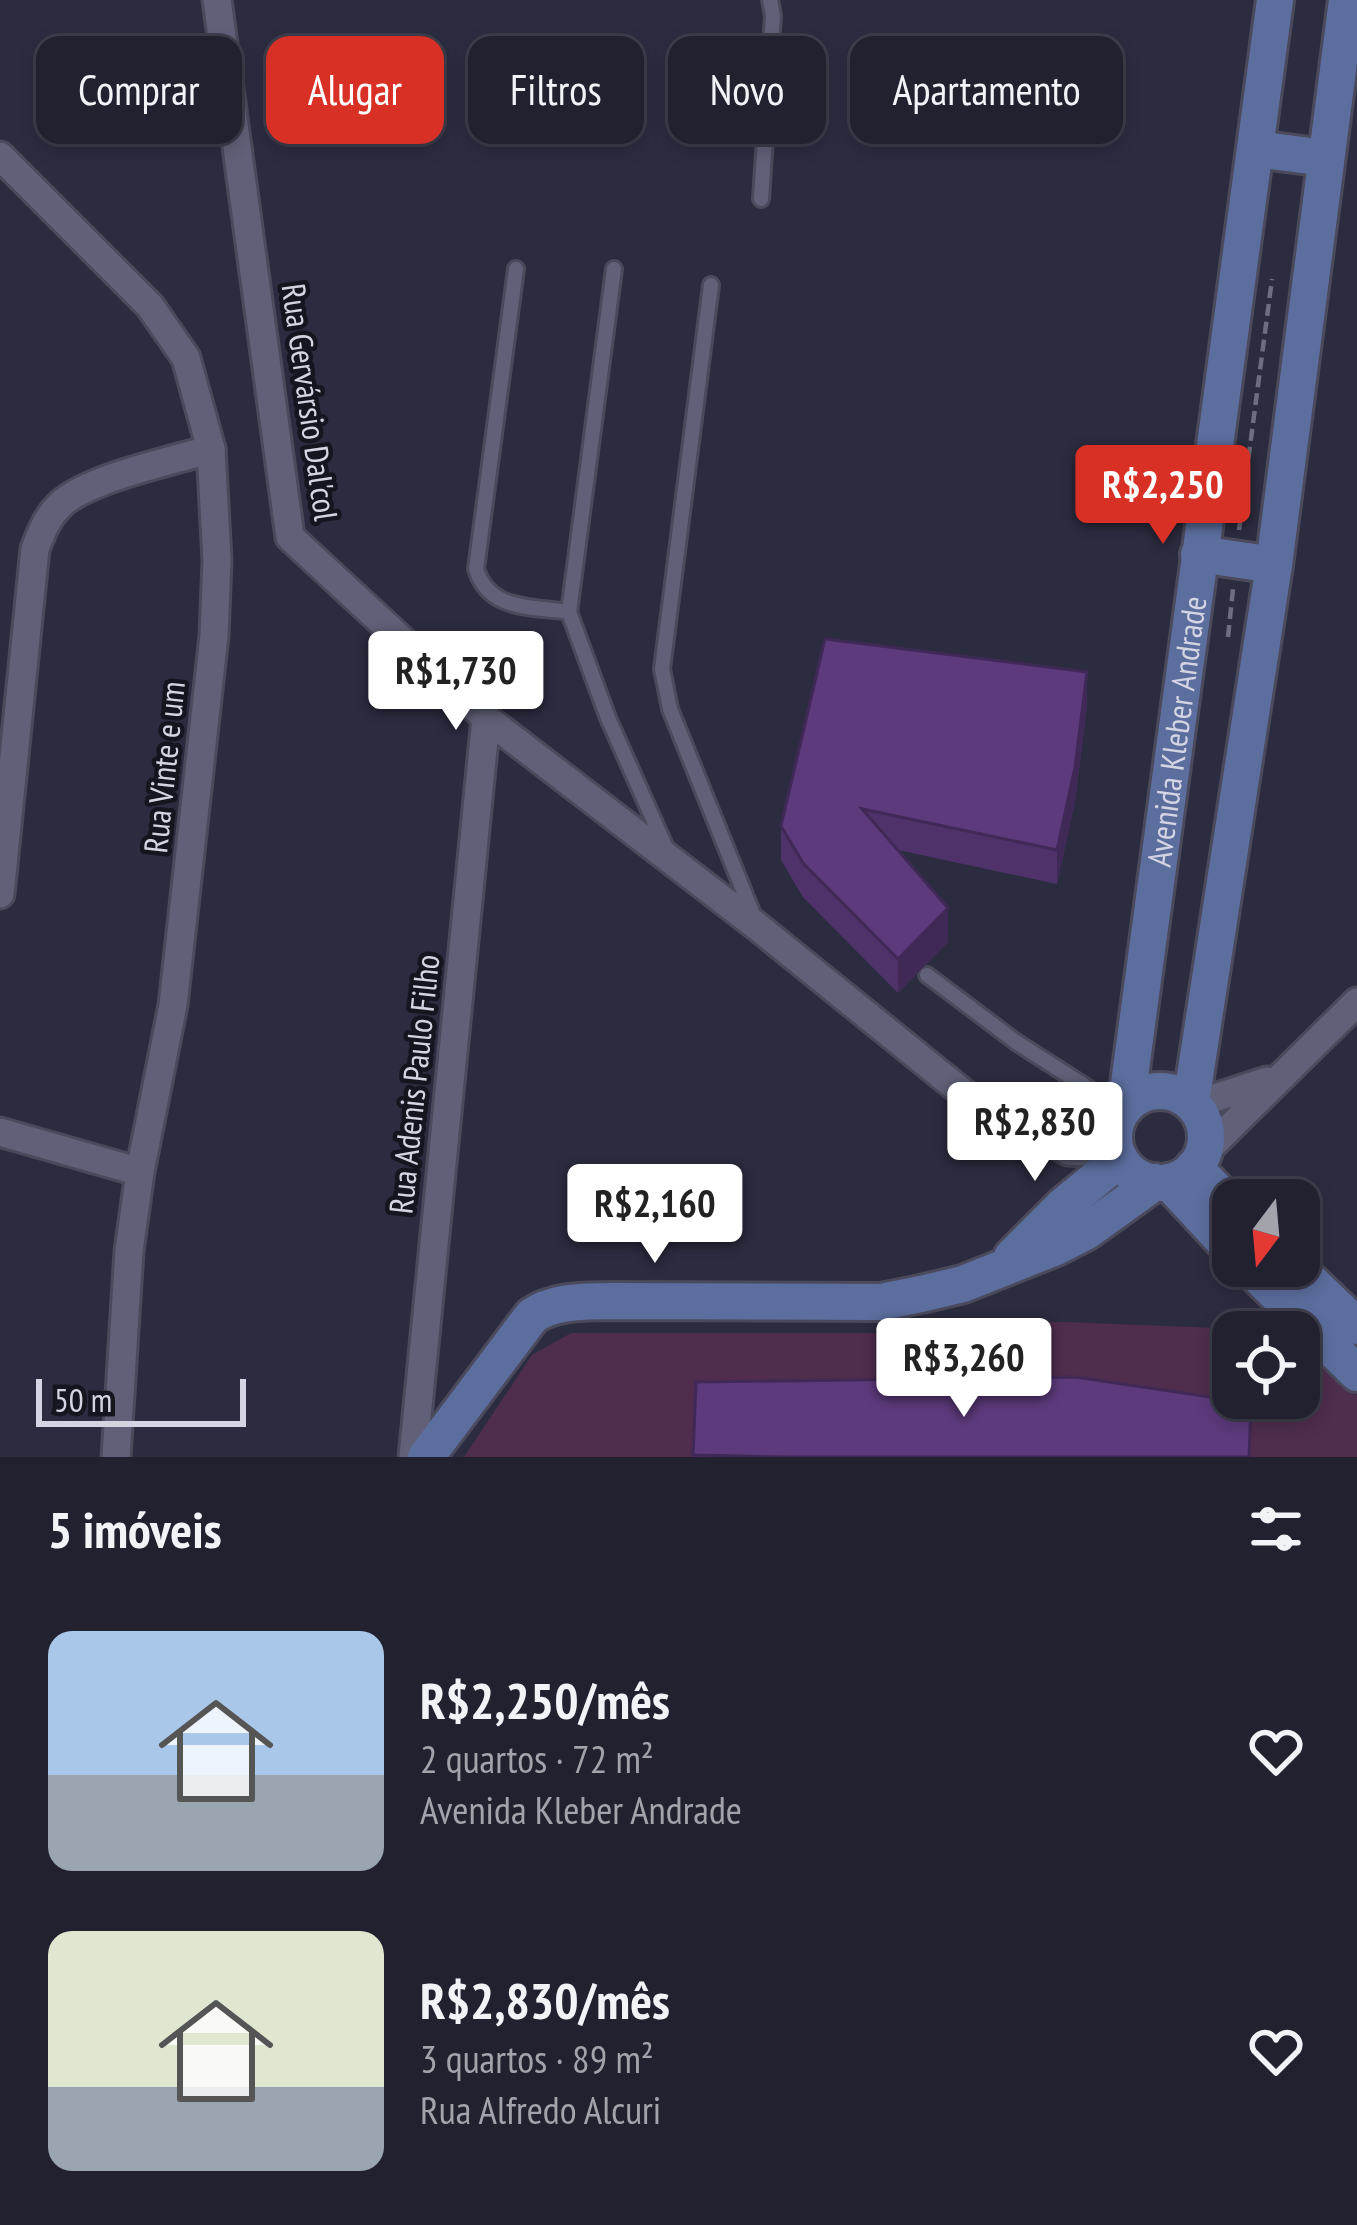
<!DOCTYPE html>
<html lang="pt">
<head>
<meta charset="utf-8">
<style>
  :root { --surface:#212130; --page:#292938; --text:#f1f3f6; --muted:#a2a3ab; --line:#3e3e4c; --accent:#d93025 }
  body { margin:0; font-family:"PT Sans Narrow",sans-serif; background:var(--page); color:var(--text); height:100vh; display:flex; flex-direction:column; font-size:45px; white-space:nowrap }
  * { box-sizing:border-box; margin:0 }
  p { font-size:39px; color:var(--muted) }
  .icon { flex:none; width:66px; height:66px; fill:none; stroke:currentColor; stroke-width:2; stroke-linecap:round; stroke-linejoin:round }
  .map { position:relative; height:1457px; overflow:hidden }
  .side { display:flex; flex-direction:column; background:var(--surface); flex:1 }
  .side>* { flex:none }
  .banner { position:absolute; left:36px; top:36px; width:1287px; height:108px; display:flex; gap:24px }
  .needle { width:78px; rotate:196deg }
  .buttons { position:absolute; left:1212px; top:1179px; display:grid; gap:24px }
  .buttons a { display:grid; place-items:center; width:108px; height:108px; border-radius:24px; background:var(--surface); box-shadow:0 6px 18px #0003,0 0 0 3px var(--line); font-size:60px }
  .scale { position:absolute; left:36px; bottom:30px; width:210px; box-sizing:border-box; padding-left:12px; border:6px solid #d4d5e3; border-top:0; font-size:33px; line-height:42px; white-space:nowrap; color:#d4d5e3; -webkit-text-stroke:9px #15151f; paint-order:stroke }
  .price { position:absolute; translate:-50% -102px; padding:0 27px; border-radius:12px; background:#fff; color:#222; font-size:39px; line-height:78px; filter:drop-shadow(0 3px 6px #0008) }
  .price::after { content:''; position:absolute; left:50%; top:72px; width:36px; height:27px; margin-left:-18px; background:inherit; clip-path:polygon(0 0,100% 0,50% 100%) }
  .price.on { background:var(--accent); color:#fff }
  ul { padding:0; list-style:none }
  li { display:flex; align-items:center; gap:36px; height:300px; padding:0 48px }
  li span { display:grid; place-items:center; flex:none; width:336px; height:240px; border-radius:24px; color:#555 }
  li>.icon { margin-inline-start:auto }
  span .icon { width:144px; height:144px; fill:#fffc; stroke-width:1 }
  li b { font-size:51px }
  h2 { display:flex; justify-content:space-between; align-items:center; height:144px; padding:0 48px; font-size:51px }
  .pill { padding:0 42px; border-radius:24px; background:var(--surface); box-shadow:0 6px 18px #0003,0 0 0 3px var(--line); font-size:42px; line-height:108px }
  .pill.on { background:var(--accent); color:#fff }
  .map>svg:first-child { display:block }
</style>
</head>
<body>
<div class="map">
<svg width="1357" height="1457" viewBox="0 0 1357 1457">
  <rect width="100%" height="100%" fill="#2c2c40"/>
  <path fill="#4f2d4d" d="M1067,1322L1291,1331L1233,1332V1398H1299V1339L1357,1396V1457H464L532,1355L571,1333H879L980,1323Z"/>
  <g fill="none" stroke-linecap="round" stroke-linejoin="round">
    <g stroke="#4a4a5c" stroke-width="20">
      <g id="lane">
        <path d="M761,199L773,16L770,0"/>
        <path d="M516,269L476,569C489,611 531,606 569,612"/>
        <path d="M614,269L569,612L608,718L666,848"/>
        <path d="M711,285L662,669L670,709L754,917"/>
        <path d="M927,975L1016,1042L1094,1092L1118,1118"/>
      </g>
    </g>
    <g stroke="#4a4a5c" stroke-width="33">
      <g id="street">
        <path d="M217,0L290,537L486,718L758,927L967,1096L1068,1151L1087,1152L1115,1146"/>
        <path d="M0,156L150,306L186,358L211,449L217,560L214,636L173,1005L140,1172L129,1251L116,1457"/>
        <path d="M0,894L35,549C41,534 46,519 58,507C83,479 173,461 211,449"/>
        <path d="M1193,1105L1267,1081"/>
        <path d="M0,1132L140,1172"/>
        <path d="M1202,1155L1357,1002"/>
        <path d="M413,1457L486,718"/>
      </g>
    </g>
    <g stroke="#4a4a5c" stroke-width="42">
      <g id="secondary">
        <path d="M1255,149L1326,158"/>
        <path d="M1199,554L1274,565"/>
        <circle cx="1160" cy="1137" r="46"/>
        <path d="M1191,1102L1274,565L1347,0"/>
        <path id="s1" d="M1126,1106L1275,0"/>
        <path d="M1194,1167L1233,1208"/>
        <path d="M1169,1182L1233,1251"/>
        <path d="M1012,1257L1063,1206L1120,1159"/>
        <path d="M1248,1266L1357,1373"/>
        <path d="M1294,1266L1357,1326"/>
        <path d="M426,1457L532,1316C555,1300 583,1302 611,1301L881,1302L921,1294L963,1284L1056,1247L1087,1231L1155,1182"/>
      </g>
    </g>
    <g stroke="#6e6e80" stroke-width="4.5" stroke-dasharray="12 6" stroke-linecap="butt">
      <path d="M1239,530L1272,279"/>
      <path d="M1228,637L1233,589"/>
    </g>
    <use href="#lane" stroke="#606178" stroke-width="14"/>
    <use href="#street" stroke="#606178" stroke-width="27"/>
    <use href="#secondary" stroke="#5c6e9e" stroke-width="36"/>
  </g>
  <g fill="#50326b">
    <path d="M1087,706L1075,801L1057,884L898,850L948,942L898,993L803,897L781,860V826Z"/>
    <path d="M696,1382L1250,1457H693Z"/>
  </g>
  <g fill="#412957">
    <path d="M1087,672V706L1075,801L1057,884V850Z"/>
    <path d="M948,908V942L898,993V959Z"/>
  </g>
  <g fill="#5d3a7c" stroke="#412957" stroke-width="3">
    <path d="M825,639L1087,672L1075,767L1057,850L862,809L948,908L898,959L803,863L781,826Z"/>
    <path d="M1075,1377L1251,1403L1249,1457H789L693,1455L696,1382Z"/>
  </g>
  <g text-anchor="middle" stroke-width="9" stroke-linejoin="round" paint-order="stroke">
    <g font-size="33" fill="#d4d5e3" stroke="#15151f">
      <text transform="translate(310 402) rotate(82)" y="12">Rua Gervársio Dal'col</text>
      <text dy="12" stroke="none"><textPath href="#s1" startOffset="378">Avenida Kleber Andrade</textPath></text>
      <text transform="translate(164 767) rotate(-84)" y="12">Rua Vinte e um</text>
      <text transform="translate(414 1084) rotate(-84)" y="12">Rua Adenis Paulo Filho</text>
    </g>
  </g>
</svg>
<div class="buttons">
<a><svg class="needle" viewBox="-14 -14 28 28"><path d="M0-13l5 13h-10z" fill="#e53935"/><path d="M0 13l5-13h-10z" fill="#a2a3ab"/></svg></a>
<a><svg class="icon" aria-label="locate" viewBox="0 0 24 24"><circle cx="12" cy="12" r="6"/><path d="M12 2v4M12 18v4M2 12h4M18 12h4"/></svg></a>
</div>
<div class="scale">50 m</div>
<b class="price on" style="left:1163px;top:547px">R$2,250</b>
<b class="price" style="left:456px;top:733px">R$1,730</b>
<b class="price" style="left:1035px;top:1184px">R$2,830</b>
<b class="price" style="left:655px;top:1266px">R$2,160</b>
<b class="price" style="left:964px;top:1420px">R$3,260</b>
<div class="banner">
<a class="pill">Comprar</a>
<a class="pill on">Alugar</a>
<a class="pill">Filtros</a>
<a class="pill">Novo</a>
<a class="pill">Apartamento</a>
</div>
</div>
<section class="side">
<h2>5 imóveis<svg class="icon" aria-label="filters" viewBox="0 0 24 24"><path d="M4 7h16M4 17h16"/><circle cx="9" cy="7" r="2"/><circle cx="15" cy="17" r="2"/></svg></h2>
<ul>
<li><span style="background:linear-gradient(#a9c7e8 60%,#9aa5b1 0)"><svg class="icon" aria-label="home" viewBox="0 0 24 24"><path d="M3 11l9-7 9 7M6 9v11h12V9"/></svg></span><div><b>R$2,250/mês</b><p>2 quartos · 72 m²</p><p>Avenida Kleber Andrade</p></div><svg class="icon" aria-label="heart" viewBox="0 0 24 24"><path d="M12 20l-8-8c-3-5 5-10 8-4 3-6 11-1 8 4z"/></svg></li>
<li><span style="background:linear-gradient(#dfe7d0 65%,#9aa5b1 0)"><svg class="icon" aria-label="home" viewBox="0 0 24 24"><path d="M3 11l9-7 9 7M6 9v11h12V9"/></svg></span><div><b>R$2,830/mês</b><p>3 quartos · 89 m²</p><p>Rua Alfredo Alcuri</p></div><svg class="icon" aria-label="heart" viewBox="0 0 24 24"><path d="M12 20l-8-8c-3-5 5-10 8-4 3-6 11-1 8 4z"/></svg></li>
</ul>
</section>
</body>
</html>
